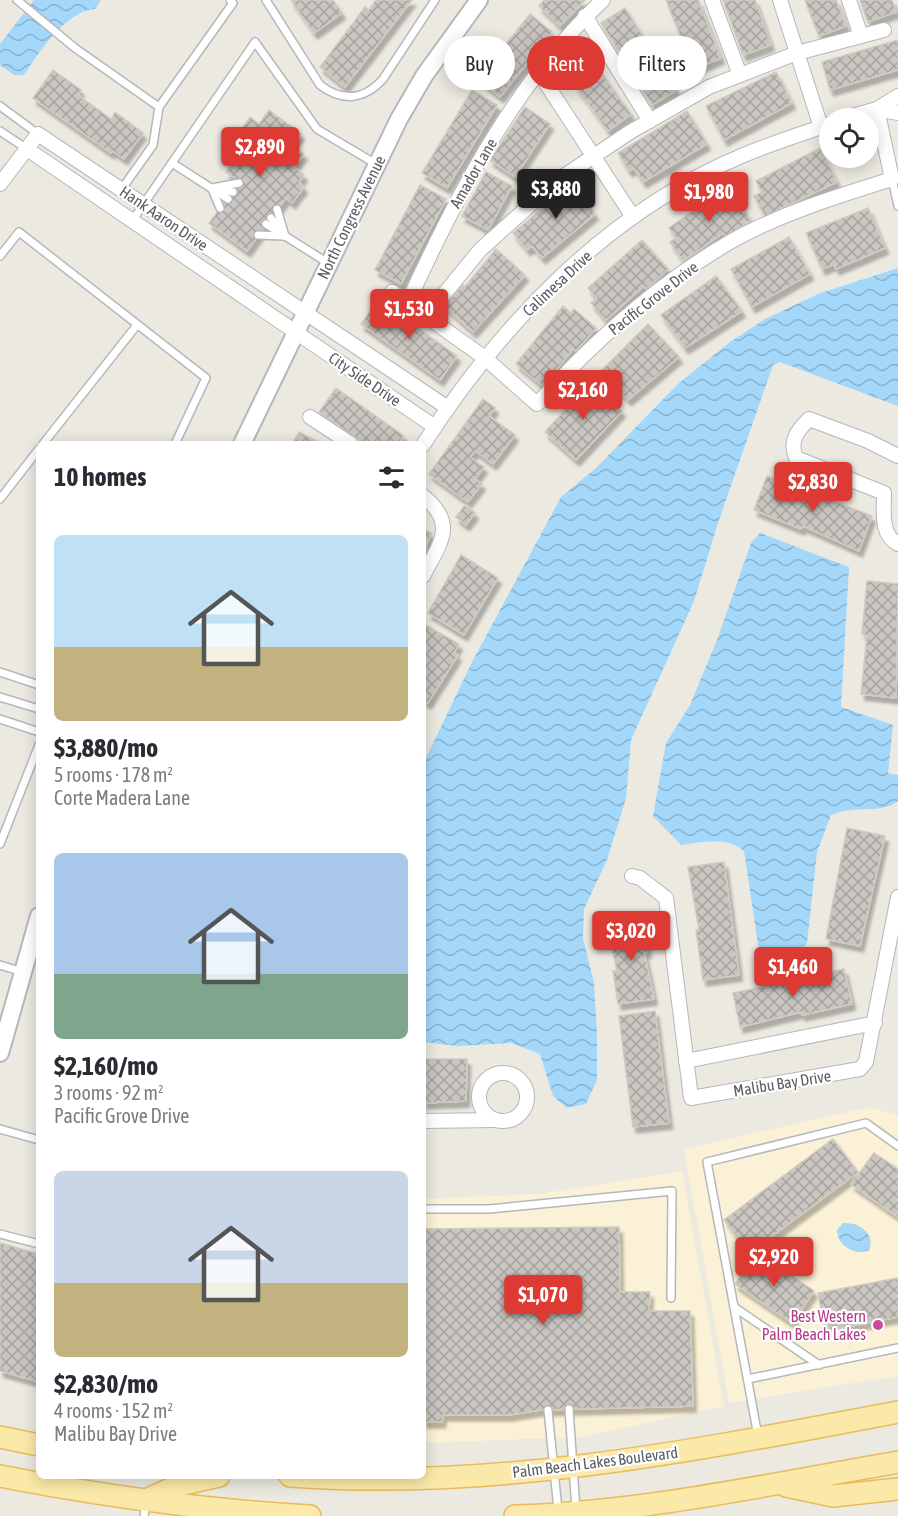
<!DOCTYPE html>
<html lang="en">
<head>
<meta charset="utf-8">
<style>
  :root { --surface:#fff; --page:#f7f7f7; --text:#2b2b33; --muted:#7c7c81; --accent:#de3a34 }
  body { margin:0; font-family:"Asap Condensed",sans-serif; background:var(--page); color:var(--text); height:100vh; display:flex; flex-direction:column; font-size:22px; white-space:nowrap }
  * { box-sizing:border-box; margin:0 }
  p { font-size:20px; color:var(--muted) }
  .icon { flex:none; width:33px; height:33px; fill:none; stroke:currentColor; stroke-width:2; stroke-linecap:round; stroke-linejoin:round }
  .map { position:relative; flex:1; overflow:hidden }
  .side { position:absolute; left:36px; top:441px; width:390px; height:1038px; display:flex; flex-direction:column; background:var(--surface); border-radius:9px; box-shadow:0 3px 15px #0003 }
  .side>* { flex:none }
  .top-card { position:absolute; left:444px; top:36px; width:363px; height:54px; display:flex; gap:12px }
  .tools { position:absolute; left:819px; top:108px; display:grid; gap:12px }
  .tools a { display:grid; place-items:center; width:60px; height:60px; border-radius:50%; background:var(--surface); box-shadow:0 3px 15px #0003; font-size:30px }
  .price { position:absolute; translate:-50% -51px; padding:0 14px; border-radius:6px; background:var(--accent); color:#fff; font-size:20px; line-height:39px; filter:drop-shadow(0 2px 3px #0008) }
  .price::after { content:''; position:absolute; left:50%; top:36px; width:18px; height:14px; margin-left:-9px; background:inherit; clip-path:polygon(0 0,100% 0,50% 100%) }
  .price.current { background:#222; color:#fff }
  ul { padding:0; list-style:none }
  li { display:grid; align-content:center; gap:12px; height:318px; padding:0 18px }
  li span { display:grid; place-items:center; height:186px; border-radius:9px; color:#555 }
  li>.icon { margin-inline-start:auto }
  span .icon { width:108px; height:108px; fill:#fffc; stroke-width:1 }
  li b { font-size:26px }
  h2 { display:flex; justify-content:space-between; align-items:center; height:72px; padding:0 18px; font-size:26px }
  .pill { padding:0 21px; border-radius:27px; background:var(--surface); box-shadow:0 3px 15px #0003; font-size:21px; line-height:54px }
  .pill.current { background:var(--accent); color:#fff }
  .map>svg:first-child { display:block }
</style>
</head>
<body>
<div class="map">
<svg width="898" height="1516" viewBox="0 0 898 1516">
  <defs>
    <pattern id="water-waves" width="16" height="10" patternUnits="userSpaceOnUse" patternTransform="scale(1.5)"><rect width="16" height="10" fill="#a3d8fa"/><path d="M0 5q4-4 8 0t8 0" fill="none" stroke="#88b2ce"/></pattern>
    <pattern id="building-cross-hatch" width="8" height="8" patternUnits="userSpaceOnUse" patternTransform="scale(1.5)"><rect width="8" height="8" fill="#c9c5c0"/><path d="M0 0l8 8M0 8l8-8" fill="none" stroke="#a6a39f"/></pattern>
    <filter id="shadow"><feDropShadow dx="3.5" dy="6" stdDeviation="1.5" flood-color="#0004"/></filter>
  </defs>
  <rect width="100%" height="100%" fill="#ece9e1"/>
  <g fill="#fbf1d6">
    <path d="M870,1107L898,1116V1376L729,1403L684,1149Z"/>
    <path d="M682,1171L724,1406L582,1437L423,1443V1199L539,1194Z"/>
  </g>
  <g fill="url(#water-waves)">
    <path d="M34,0H101L95,9C67,10 38,53 24,75H14L0,65V44Z"/>
    <path d="M898,268V406L780,362L773,365L718,523L694,601L631,740L626,798L607,860L584,909L583,938L594,983L597,1035V1080L586,1104L567,1108L553,1096L540,1054L511,1043L458,1046L423,1042V764L472,662L561,497L596,468L679,383L730,342L765,319L818,294Z"/>
    <path d="M760,533L849,567L841,707L893,725L888,773L898,775V801C880,815 856,804 831,815L817,852L807,943L798,954L765,957L759,951L744,851C726,836 704,842 681,845L653,816L666,743L690,705L717,640L751,543Z"/>
    <path d="M843,1223C858,1222 876,1233 869,1250C855,1257 837,1245 837,1230Z"/>
  </g>
  <g fill="url(#building-cross-hatch)" stroke="#d0cac0" stroke-width="1.5" filter="url(#shadow)">
    <path d="M291,0H333L342,13L314,33Z"/>
    <path d="M376,0H412L345,87L320,67L365,7L369,10Z"/>
    <path d="M544,0H585L560,26L539,6Z"/>
    <path d="M666,0H698L721,58L694,69Z"/>
    <path d="M723,0H755L771,45L743,55Z"/>
    <path d="M805,0H836L846,26L819,36Z"/>
    <path d="M860,0H892L896,12L868,22Z"/>
    <path d="M625,8L677,90L652,105L601,23Z"/>
    <path d="M530,14L552,32L500,97L478,79Z"/>
    <path d="M898,40V70L830,90L822,62Z"/>
    <path d="M583,46L631,114L608,131L559,63Z"/>
    <path d="M53,70L81,90L78,95L111,119L115,112L143,133L124,159L113,151L111,153L33,98Z"/>
    <path d="M776,72L792,103L724,140L706,106Z"/>
    <path d="M472,90L497,105L447,188L422,173Z"/>
    <path d="M525,107L550,124L515,177L490,160Z"/>
    <path d="M269,110L301,134L292,146L304,154L294,167L304,175L299,182L304,187L292,203L286,198L247,251L209,223L240,182L226,172L234,161L224,154L250,117L259,124Z"/>
    <path d="M687,111L707,144L643,182L634,168L629,171L618,153Z"/>
    <path d="M820,148L837,182L765,216L754,196L762,192L756,181Z"/>
    <path d="M486,172L512,186L488,230L462,216Z"/>
    <path d="M576,180L591,198L586,202L595,214L542,258L532,246L527,250L513,233Z"/>
    <path d="M420,185L446,199L401,284L375,270Z"/>
    <path d="M728,186L751,220L727,237L723,233L683,261L670,242L676,238L669,228Z"/>
    <path d="M868,208L885,248L836,269L834,264L822,269L806,233Z"/>
    <path d="M789,237L810,274L752,307L731,269Z"/>
    <path d="M642,240L668,269L646,289L644,286L606,320L591,303L597,298L588,288Z"/>
    <path d="M496,249L525,275L473,332L444,306L463,285L465,287Z"/>
    <path d="M716,276L742,311L685,348L661,315Z"/>
    <path d="M378,300L457,356L440,380L361,324Z"/>
    <path d="M563,306L571,313L574,309L596,328L576,351L573,349L543,386L516,364Z"/>
    <path d="M648,324L679,357L628,400L601,371Z"/>
    <path d="M590,382L622,411L576,460L545,432Z"/>
    <path d="M336,388L404,436L398,444H365L319,412Z"/>
    <path d="M483,399L495,408L489,416L515,435L493,464L475,451L470,457L484,467L475,479L482,484L468,502L429,474Z"/>
    <path d="M299,432L322,444H292Z"/>
    <path d="M767,476L824,500L825,498L872,516L859,551L803,526L801,529L754,510Z"/>
    <path d="M465,505L475,513L466,525L456,517Z"/>
    <path d="M423,529L432,533L423,551Z"/>
    <path d="M461,555L498,578L464,635L428,613Z"/>
    <path d="M867,581L898,584L896,698L861,694L867,635L862,634Z"/>
    <path d="M424,624L459,644L454,653L458,655L428,703L423,700Z"/>
    <path d="M847,828L885,836L860,946L826,939Z"/>
    <path d="M724,862L739,975L703,980L696,930L699,929L688,867Z"/>
    <path d="M643,919L648,952H644L654,999L618,1004L613,971H617L607,925Z"/>
    <path d="M844,969L852,1004L802,1015L801,1012L740,1027L733,993Z"/>
    <path d="M655,1011L669,1123L633,1127L619,1016Z"/>
    <path d="M423,1059H467L466,1101L423,1103Z"/>
    <path d="M833,1139L858,1172L749,1253L724,1220Z"/>
    <path d="M874,1153L898,1169V1217L851,1184Z"/>
    <path d="M619,1227L620,1292H650L649,1311H690L693,1406L539,1410L509,1415H443L442,1422H423V1229Z"/>
    <path d="M0,1243L39,1254V1382L0,1371Z"/>
    <path d="M757,1252L814,1291L792,1323L735,1284Z"/>
    <path d="M898,1278V1317L825,1331L818,1293Z"/>
  </g>
  <g fill="none" stroke-linecap="round" stroke-linejoin="round">
    <g stroke="#b4b7bb" stroke-width="10">
      <g id="service">
        <path d="M17,0L75,48L159,107"/>
        <path d="M266,0L320,85C342,102 364,100 383,79L435,0"/>
        <path d="M0,106L38,134"/>
        <path d="M0,131L27,149"/>
        <path d="M172,163L228,199"/>
        <path d="M892,179L898,206"/>
        <path d="M212,188L239,183"/>
        <path d="M212,189L220,208"/>
        <path d="M217,189L233,192"/>
        <path d="M121,190L153,145L159,107L233,3L230,0"/>
        <path d="M277,209L285,236"/>
        <path d="M271,218L282,231"/>
        <path d="M132,221L255,42L317,129L376,164"/>
        <path d="M266,224L328,263"/>
        <path d="M258,235L283,236"/>
        <path d="M0,256L19,232L206,378L175,444"/>
        <path d="M43,444L137,325"/>
        <path d="M0,499L39,449"/>
        <path d="M0,672L39,685"/>
        <path d="M0,697L39,709"/>
        <path d="M0,719L39,732"/>
        <path d="M0,844L39,745"/>
        <path d="M0,965L23,972"/>
        <path d="M0,1129L39,1140"/>
        <path d="M423,1209H489L672,1191L671,1298"/>
        <path d="M0,1234L39,1244"/>
        <path d="M734,1307L819,1365"/>
        <path d="M748,1379L898,1348"/>
        <path d="M569,1409L576,1510"/>
        <path d="M548,1410L558,1510"/>
        <path d="M758,1436L707,1162L866,1123L898,1146"/>
        <path d="M144,1516L146,1503"/>
      </g>
    </g>
    <g stroke="#b4b7bb" stroke-width="16">
      <g id="minor">
        <path d="M712,0L740,75"/>
        <path d="M780,0L821,127"/>
        <path d="M849,0L861,36"/>
        <path d="M585,16L650,121"/>
        <path d="M538,71L633,217"/>
        <path d="M877,109L898,113"/>
        <path d="M845,118L877,109L898,96"/>
        <path d="M27,149L435,427"/>
        <path d="M0,184L38,134L448,408"/>
        <path d="M392,292L485,358L537,404C594,341 656,285 730,242C779,214 838,196 892,179L877,109"/>
        <path d="M408,302C458,193 514,84 603,0"/>
        <path d="M427,315L480,250L558,180L630,132L709,87L797,53L884,30"/>
        <path d="M310,417L351,444"/>
        <path d="M423,445C501,324 608,211 744,155C772,143 801,134 830,124"/>
        <path d="M898,456L868,441L809,419C797,431 789,441 796,458L884,493C884,510 880,535 898,544"/>
        <path d="M423,496C458,524 440,543 423,576"/>
        <path d="M632,876L640,878L666,898L691,1098L860,1069L866,1062L898,897"/>
        <path d="M686,1061L875,1023"/>
        <circle cx="503" cy="1097" r="24"/>
        <path d="M423,1121L496,1120"/>
      </g>
    </g>
    <g stroke="#b4b7bb" stroke-width="20">
      <g id="tertiary">
        <path d="M242,444L399,119L424,76L479,0"/>
        <path d="M0,1053L39,916"/>
      </g>
    </g>
    <g stroke="#e8bb5d" stroke-width="24">
      <g id="primary">
        <path d="M0,1437L39,1445"/>
        <path d="M0,1476C103,1496 205,1510 310,1516"/>
        <path d="M290,1476C494,1491 698,1450 898,1412"/>
        <path d="M786,1486L833,1496L898,1489"/>
        <path d="M146,1500L179,1485L219,1476"/>
        <path d="M515,1516C644,1512 771,1484 898,1462"/>
      </g>
    </g>
    <use href="#service" stroke="#fff" stroke-width="7"/>
    <use href="#minor" stroke="#fff" stroke-width="14"/>
    <use href="#tertiary" stroke="#fff" stroke-width="16"/>
    <use href="#primary" stroke="#fae9a8" stroke-width="21"/>
  </g>
  <circle fill="#d1479c" stroke="#fff" stroke-width="2" cx="878" cy="1325" r="6"/>
  <g text-anchor="middle" stroke-width="4.5" stroke-linejoin="round" paint-order="stroke">
    <g font-size="16" fill="#5a5d61" stroke="#fff">
      <text transform="translate(473 173) rotate(-60)" y="6">Amador Lane</text>
      <text transform="translate(351 217) rotate(-64)" y="6">North Congress Avenue</text>
      <text transform="translate(164 218) rotate(34)" y="6">Hank Aaron Drive</text>
      <text transform="translate(557 283) rotate(-43)" y="6">Calimesa Drive</text>
      <text transform="translate(653 298) rotate(-38)" y="6">Pacific Grove Drive</text>
      <text transform="translate(365 379) rotate(34)" y="6">City Side Drive</text>
      <text transform="translate(782 1083) rotate(-9)" y="6">Malibu Bay Drive</text>
      <text transform="translate(595 1462) rotate(-7)" y="6">Palm Beach Lakes Boulevard</text>
    </g>
    <g font-size="16" fill="#b23c85" stroke="#fff" text-anchor="end">
      <text x="866" y="1322">Best Western<tspan x="866" dy="18">Palm Beach Lakes</tspan></text>
    </g>
  </g>
</svg>
<div class="tools">
<a><svg class="icon" aria-label="locate" viewBox="0 0 24 24"><circle cx="12" cy="12" r="6"/><path d="M12 2v4M12 18v4M2 12h4M18 12h4"/></svg></a>
</div>
<b class="price" style="left:260px;top:178px">$2,890</b>
<b class="price current" style="left:556px;top:220px">$3,880</b>
<b class="price" style="left:709px;top:223px">$1,980</b>
<b class="price" style="left:409px;top:340px">$1,530</b>
<b class="price" style="left:583px;top:421px">$2,160</b>
<b class="price" style="left:813px;top:513px">$2,830</b>
<b class="price" style="left:631px;top:962px">$3,020</b>
<b class="price" style="left:793px;top:998px">$1,460</b>
<b class="price" style="left:774px;top:1288px">$2,920</b>
<b class="price" style="left:543px;top:1326px">$1,070</b>
<div class="top-card">
<a class="pill">Buy</a>
<a class="pill current">Rent</a>
<a class="pill">Filters</a>
</div>
<section class="side">
<h2>10 homes<svg class="icon" aria-label="filters" viewBox="0 0 24 24"><path d="M4 7h16M4 17h16"/><circle cx="9" cy="7" r="2"/><circle cx="15" cy="17" r="2"/></svg></h2>
<ul>
<li><span style="background:linear-gradient(#bfe0f5 60%,#c2b280 0)"><svg class="icon" aria-label="home" viewBox="0 0 24 24"><path d="M3 11l9-7 9 7M6 9v11h12V9"/></svg></span><div><b>$3,880/mo</b><p>5 rooms · 178 m²</p><p>Corte Madera Lane</p></div></li>
<li><span style="background:linear-gradient(#a9c7e8 65%,#7fa58c 0)"><svg class="icon" aria-label="home" viewBox="0 0 24 24"><path d="M3 11l9-7 9 7M6 9v11h12V9"/></svg></span><div><b>$2,160/mo</b><p>3 rooms · 92 m²</p><p>Pacific Grove Drive</p></div></li>
<li><span style="background:linear-gradient(#c9d6e8 60%,#c2b280 0)"><svg class="icon" aria-label="home" viewBox="0 0 24 24"><path d="M3 11l9-7 9 7M6 9v11h12V9"/></svg></span><div><b>$2,830/mo</b><p>4 rooms · 152 m²</p><p>Malibu Bay Drive</p></div></li>
</ul>
</section>
</div>
</body>
</html>
